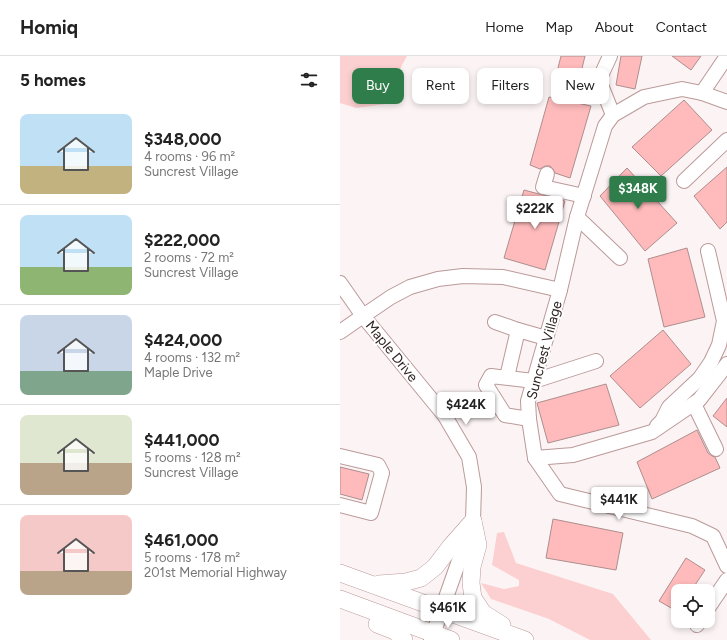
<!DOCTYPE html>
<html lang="en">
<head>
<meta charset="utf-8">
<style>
  :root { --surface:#fff; --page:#f6f6f6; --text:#222; --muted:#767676; --line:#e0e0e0; --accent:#307d4c }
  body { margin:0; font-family:Figtree,sans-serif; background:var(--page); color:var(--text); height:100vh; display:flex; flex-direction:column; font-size:15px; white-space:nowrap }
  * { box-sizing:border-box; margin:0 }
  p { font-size:13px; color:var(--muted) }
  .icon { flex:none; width:22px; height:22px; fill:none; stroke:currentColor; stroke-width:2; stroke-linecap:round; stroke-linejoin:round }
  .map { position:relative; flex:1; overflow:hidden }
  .details { display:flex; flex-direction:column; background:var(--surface); width:340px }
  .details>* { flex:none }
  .hud { position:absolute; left:12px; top:12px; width:315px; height:36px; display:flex; gap:8px }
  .fabs { position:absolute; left:331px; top:528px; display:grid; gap:8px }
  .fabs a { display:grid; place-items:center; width:44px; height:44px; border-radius:8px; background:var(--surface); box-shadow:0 2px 6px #0003; font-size:20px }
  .price { position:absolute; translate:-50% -34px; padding:0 9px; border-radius:4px; background:#fff; color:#222; font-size:13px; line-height:26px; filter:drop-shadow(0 1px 2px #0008) }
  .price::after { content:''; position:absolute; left:50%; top:24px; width:12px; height:9px; margin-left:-6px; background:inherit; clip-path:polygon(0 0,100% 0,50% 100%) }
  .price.on { background:var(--accent); color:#fff }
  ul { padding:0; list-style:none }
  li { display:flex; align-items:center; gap:12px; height:100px; padding:0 20px }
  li+li { border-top:1px solid var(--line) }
  li span { display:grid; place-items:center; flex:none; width:112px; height:80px; border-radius:8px; color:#555 }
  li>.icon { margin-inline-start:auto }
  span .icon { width:48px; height:48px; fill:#fffc; stroke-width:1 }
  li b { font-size:17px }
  h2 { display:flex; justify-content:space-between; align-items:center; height:48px; padding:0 20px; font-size:17px }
  .tag { padding:0 14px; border-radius:8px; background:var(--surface); box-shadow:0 2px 6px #0003; font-size:14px; line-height:36px }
  .tag.on { background:var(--accent); color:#fff }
  header { display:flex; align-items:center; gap:24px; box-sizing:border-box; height:56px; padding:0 20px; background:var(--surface); border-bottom:1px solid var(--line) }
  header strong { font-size:19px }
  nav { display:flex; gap:22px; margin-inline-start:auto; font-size:14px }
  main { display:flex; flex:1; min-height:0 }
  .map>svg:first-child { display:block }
</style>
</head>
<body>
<header>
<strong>Homiq</strong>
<nav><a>Home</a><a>Map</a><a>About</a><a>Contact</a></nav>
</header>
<main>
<section class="details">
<h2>5 homes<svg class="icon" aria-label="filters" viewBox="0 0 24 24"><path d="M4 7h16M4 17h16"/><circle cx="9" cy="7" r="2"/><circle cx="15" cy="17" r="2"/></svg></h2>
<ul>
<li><span style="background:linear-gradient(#bfe0f5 65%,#c2b280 0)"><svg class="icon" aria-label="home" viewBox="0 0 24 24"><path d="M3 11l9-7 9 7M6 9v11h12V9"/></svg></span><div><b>$348,000</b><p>4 rooms · 96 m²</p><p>Suncrest Village</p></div></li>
<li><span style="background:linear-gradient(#bfe0f5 65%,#8fb573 0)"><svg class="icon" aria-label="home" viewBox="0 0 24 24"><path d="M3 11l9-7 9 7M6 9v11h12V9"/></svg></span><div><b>$222,000</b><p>2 rooms · 72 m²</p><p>Suncrest Village</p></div></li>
<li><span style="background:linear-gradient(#c9d6e8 70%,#7fa58c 0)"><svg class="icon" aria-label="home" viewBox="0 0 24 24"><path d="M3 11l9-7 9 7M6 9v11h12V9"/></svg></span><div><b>$424,000</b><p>4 rooms · 132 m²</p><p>Maple Drive</p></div></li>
<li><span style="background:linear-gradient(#dfe7d0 60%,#b9a48a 0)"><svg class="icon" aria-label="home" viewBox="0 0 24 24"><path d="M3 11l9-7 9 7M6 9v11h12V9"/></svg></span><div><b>$441,000</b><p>5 rooms · 128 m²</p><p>Suncrest Village</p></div></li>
<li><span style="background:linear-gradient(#f6c9c9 70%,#b9a48a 0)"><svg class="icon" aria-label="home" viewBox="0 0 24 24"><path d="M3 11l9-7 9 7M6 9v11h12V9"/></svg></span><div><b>$461,000</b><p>5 rooms · 178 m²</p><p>201st Memorial Highway</p></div></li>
</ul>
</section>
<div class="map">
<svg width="387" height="584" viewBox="0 0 387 584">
  <rect width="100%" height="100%" fill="#fcf4f4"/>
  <g fill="#fcd0d0">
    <path d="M0,0H67L62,9L46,48L16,52L0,47Z"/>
    <path d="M164,476L176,507L273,538L311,584H250L209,563L151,543L141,527L164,533L179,530V524L152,509L157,477Z"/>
  </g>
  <g fill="#ffbbbc" stroke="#ae8d8d">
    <path d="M221,0H245L238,29L215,24Z"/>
    <path d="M281,0H302L295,33L276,29Z"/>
    <path d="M332,0H361L351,14Z"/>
    <path d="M209,41L251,50L230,122L215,117L213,113L210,110H205L200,113L190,109Z"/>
    <path d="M344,44L372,74L321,120L292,91Z"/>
    <path d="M387,111V166L380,173L354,140Z"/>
    <path d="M287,112L337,167L305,195L260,140Z"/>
    <path d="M184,134L225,145L205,214L164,202Z"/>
    <path d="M347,192L365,261L324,271L308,203Z"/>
    <path d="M323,274L351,308L300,352L270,320Z"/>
    <path d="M266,328L279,369L208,387L197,347Z"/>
    <path d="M387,342V371L373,360Z"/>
    <path d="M357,374L368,397L372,400L375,401L380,412L312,443L297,406Z"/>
    <path d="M0,411L29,418L22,444L0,438Z"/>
    <path d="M213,463L283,477L276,514L206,502Z"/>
    <path d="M346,502L365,514L351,535H338V556L319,545Z"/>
  </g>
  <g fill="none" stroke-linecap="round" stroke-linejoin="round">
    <g stroke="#b99" stroke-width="16">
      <g id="minor">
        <path d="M270,0L259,24L273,59"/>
        <path d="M362,37L387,0"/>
        <path d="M387,46L362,37L342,33L304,41L273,59L265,70L237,161L220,234L188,345L189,363L195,402L220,438L352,470L373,480L387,510"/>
        <path d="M207,118L203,131L244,140"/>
        <path d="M344,125L387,84"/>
        <path d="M237,161L280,202"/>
        <path d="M0,227L23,260L51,241L70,231L98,223L123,220L163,221L220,234"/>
        <path d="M155,266L178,274"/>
        <path d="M0,276L23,260L105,360L129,401L134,431L133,465L91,584"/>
        <path d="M167,321L178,274L206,282"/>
        <path d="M354,348L376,393"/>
        <path d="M189,363L165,359L146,329L151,320L194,325L256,305"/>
        <path d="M317,370L322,365L329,351L360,322L371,306L379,289L384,265L368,195"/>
        <path d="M0,400L38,409L42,417L31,457L0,449"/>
        <path d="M195,402L233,399L312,376L359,344L387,308"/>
        <path d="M368,552L387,524"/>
        <path d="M357,569L359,565"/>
      </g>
    </g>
    <g stroke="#b99" stroke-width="18">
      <g id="major">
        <path d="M133,465L138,489L132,511L131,527L133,542L143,557L162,569"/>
        <path d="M0,517L185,584"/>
        <path d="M39,528L66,526L81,522L95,511L111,490L133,465"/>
        <path d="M0,543L111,584"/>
        <path d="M37,568L55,575L64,584"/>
      </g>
    </g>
    <use href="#minor" stroke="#fff" stroke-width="14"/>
    <use href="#major" stroke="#fff" stroke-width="17"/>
  </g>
  <g text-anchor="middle" stroke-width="4" stroke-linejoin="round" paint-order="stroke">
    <g font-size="14" fill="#302323" stroke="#fff">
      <text transform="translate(204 294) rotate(-75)" y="5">Suncrest Village</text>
      <text transform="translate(52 295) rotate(51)" y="5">Maple Drive</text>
    </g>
  </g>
</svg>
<div class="fabs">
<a><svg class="icon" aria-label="locate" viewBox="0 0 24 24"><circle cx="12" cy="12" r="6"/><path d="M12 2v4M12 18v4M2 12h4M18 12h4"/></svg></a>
</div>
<b class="price on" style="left:298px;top:154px">$348K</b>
<b class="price" style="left:195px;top:174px">$222K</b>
<b class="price" style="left:126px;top:370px">$424K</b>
<b class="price" style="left:279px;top:465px">$441K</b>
<b class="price" style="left:108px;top:573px">$461K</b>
<div class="hud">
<a class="tag on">Buy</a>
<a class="tag">Rent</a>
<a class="tag">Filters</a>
<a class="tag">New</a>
</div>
</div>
</main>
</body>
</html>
